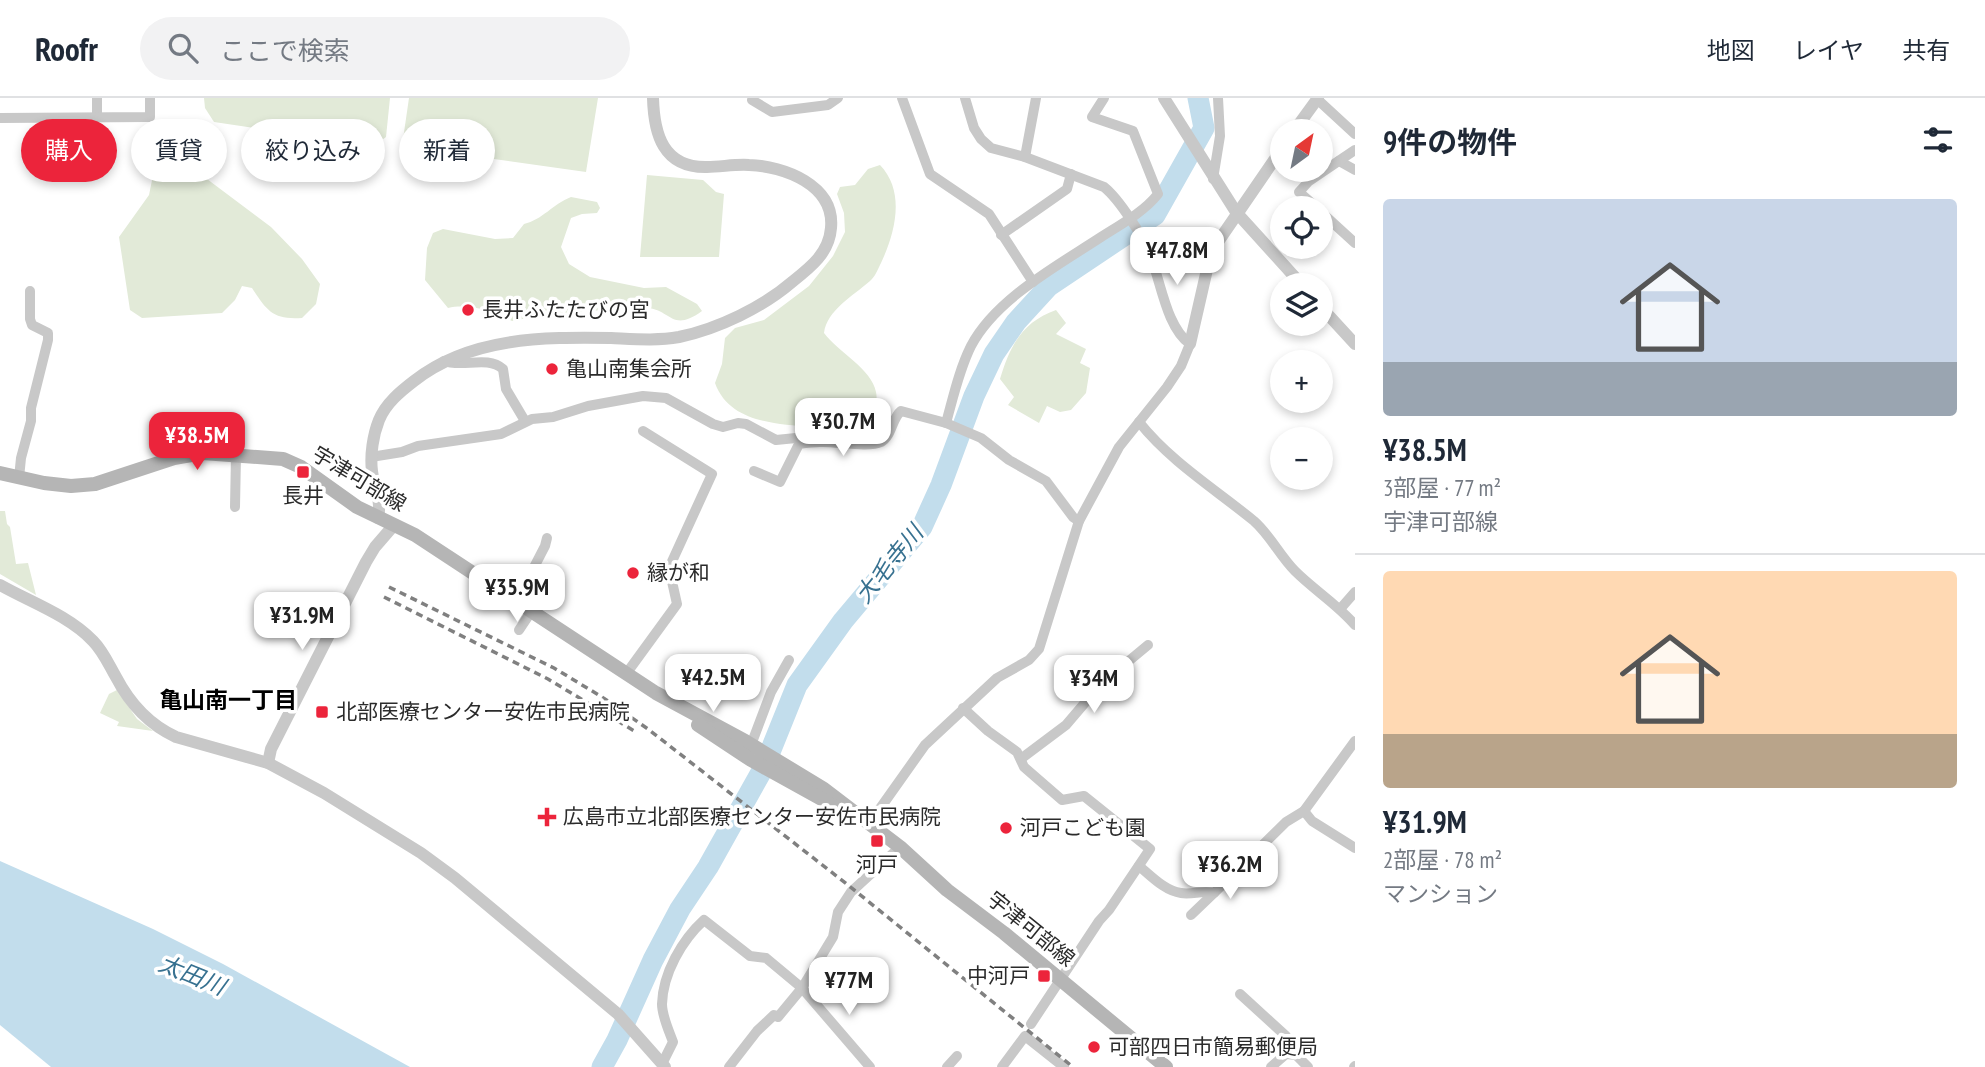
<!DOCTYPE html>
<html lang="ja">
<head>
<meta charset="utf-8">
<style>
  :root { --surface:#fff; --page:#f2f2f3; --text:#1f2937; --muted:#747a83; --line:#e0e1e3; --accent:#ec243b }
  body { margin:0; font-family:"PT Sans Narrow","Noto Sans JP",sans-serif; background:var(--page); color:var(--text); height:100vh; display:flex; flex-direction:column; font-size:26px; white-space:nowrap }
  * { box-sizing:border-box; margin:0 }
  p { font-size:23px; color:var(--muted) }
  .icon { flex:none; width:38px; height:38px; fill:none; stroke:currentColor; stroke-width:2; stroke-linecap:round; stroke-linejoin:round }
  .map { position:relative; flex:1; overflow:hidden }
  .panel { display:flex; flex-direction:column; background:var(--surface); width:630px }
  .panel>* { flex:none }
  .hud { position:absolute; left:21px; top:21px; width:665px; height:63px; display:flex; gap:14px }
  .needle { width:46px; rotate:33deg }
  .controls { position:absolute; left:1270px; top:21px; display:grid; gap:14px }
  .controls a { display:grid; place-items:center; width:63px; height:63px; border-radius:50%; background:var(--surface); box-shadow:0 4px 10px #0003; font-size:35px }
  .price { position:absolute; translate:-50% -60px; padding:0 16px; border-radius:14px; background:#fff; color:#222; font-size:23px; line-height:46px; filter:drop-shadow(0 2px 4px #0008) }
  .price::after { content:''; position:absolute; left:50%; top:42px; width:21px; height:16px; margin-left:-10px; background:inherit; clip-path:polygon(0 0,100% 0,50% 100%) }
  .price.active { background:var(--accent); color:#fff }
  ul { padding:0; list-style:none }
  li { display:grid; align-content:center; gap:14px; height:371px; padding:0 28px }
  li+li { border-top:2px solid var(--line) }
  li span { display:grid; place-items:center; height:217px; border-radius:7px; color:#555 }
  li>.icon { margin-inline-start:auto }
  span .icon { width:126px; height:126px; fill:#fffc; stroke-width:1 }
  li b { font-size:30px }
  h2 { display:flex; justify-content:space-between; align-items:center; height:84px; padding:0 28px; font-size:30px }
  .chip { padding:0 24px; border-radius:32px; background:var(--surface); box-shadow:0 4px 10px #0003; font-size:24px; line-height:63px }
  .chip.active { background:var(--accent); color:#fff }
  header { display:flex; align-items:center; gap:42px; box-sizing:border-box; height:98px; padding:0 35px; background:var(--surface); border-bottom:2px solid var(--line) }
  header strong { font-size:33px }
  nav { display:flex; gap:38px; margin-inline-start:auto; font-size:24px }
  .search { width:490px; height:63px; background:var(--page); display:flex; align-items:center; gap:18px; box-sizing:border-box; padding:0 24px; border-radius:38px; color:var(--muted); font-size:26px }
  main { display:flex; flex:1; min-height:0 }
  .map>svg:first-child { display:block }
</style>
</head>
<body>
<header>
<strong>Roofr</strong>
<div class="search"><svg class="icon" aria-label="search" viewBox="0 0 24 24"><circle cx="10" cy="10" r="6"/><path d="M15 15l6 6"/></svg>ここで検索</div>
<nav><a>地図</a><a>レイヤ</a><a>共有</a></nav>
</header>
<main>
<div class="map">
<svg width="1355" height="969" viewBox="0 0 1355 969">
  <rect width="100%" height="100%" fill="#fff"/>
  <g fill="#e2ead8">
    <path d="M204,0H390L386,39L374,48L214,24L205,10Z"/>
    <path d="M409,0H598L586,74L402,48Z"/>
    <path d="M176,39L190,49L199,75L271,129L302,161L320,186L316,206L302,220C273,222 267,213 252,190L242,188L235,202L222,215L142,220L130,212L119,139L149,97L159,48Z"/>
    <path d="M880,67C906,94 895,135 881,165C878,171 875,179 870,183C853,198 827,212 824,235C838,254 872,271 876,294C880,312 864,330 847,333C836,334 821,330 810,329C775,326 729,324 715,285L722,266L725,240L735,230L764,222L809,188L833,158L845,134L844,115L837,96L840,89L855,87L868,71Z"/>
    <path d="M647,77L703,82L716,94L724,96L719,159H640Z"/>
    <path d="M571,99L597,104L600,110L597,115L582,116L571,120L561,149L569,166L590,179L644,190L666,189L697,206L702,213C672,235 671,212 648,210C625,209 605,212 583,214C559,217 536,218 512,223C494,213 468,205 448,210L425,182L427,150L433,135L443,131L495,141L513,140L524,126C542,122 553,106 571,99Z"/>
    <path d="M1056,212L1066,225L1056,236L1086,251L1080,265L1090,270L1086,295L1071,312L1060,314L1047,308L1039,325L1008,307L1014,299L1000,281C1010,248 1022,224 1056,212Z"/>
    <path d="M0,413H5L7,426L10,429L16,466L28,465L36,497L0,476Z"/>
    <path d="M117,592L137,621L153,633L117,628L119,624L100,615L109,596Z"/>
  </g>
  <path fill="#c2ddec" d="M0,763L153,831L223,866L410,969H51L0,927Z"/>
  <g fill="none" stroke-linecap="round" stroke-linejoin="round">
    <path stroke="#c2ddec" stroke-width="21" d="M602,969L617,942L653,862L680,811L708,769L764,669L797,587L843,523L922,429L941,387L974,298L994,256L1016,224L1049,188L1155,117L1204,30L1198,0"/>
    <g stroke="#c8c8c8" stroke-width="10">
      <path d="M97,0V19"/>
      <path d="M902,0L930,76L989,116L1033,184"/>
      <path d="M1317,1L1355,36"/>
      <path d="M752,2L772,14L828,7L838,0"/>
      <path d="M0,20L150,19V0"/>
      <path d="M1025,59L1036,0"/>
      <path d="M1339,63L1355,72"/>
      <path d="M1213,81L1220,38L1218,0"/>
      <path d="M1317,110L1299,94L1309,83L1355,52"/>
      <path d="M1321,114L1355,145"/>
      <path d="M1001,137L1067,91L1071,76"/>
      <path d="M444,263C463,270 487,257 503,271L506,291L525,323"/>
      <path d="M1139,324C1171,364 1215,391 1254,423C1270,437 1280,458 1295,473C1314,492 1337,506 1355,527"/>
      <path d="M946,325C953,300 959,272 971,248C995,202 1055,169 1098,141C1118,128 1143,115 1158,96L1133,33L1092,19L1104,0"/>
      <path d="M371,359L402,354L418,348L501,336L532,321L553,319L588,308L643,298L666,300L713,326L723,329L738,325L746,326L776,342L806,339L819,344"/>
      <path d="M754,373L780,384L799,346C806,345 813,344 820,344C835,343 868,350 881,344C892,338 892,320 901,313L946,325L981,340L1009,362L1046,383L1073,419L1079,423"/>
      <path d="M19,380L21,360L31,323V310L48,242V235L32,227L30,221V193"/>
      <path d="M235,409L236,357"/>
      <path d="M516,504L545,448L547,440"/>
      <path d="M1341,510L1355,494"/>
      <path d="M519,532L531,514"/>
      <path d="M626,576L677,506L669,470L712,376L643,333"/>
      <path d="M963,610L988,633L1017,654L1024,669L1062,702L1084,698L1150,751L1109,812L1099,823L1031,926"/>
      <path d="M751,647L771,594L789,562"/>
      <path d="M1022,660L1066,627L1101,586L1148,547"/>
      <path d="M1304,713L1312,723L1355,750"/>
      <path d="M869,726L925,647L997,580L1029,562L1039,551L1079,423L1119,349L1167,289L1181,268L1190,246C1166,229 1161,183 1150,157C1143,138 1119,101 1104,89L1025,59L991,50L981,41L974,30L965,0"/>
      <path d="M1139,768C1151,778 1165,793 1181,795C1192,797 1203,792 1214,795L1286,724L1304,713L1355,643"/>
      <path d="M1191,817L1214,795"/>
      <path d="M1240,896L1286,938L1296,957"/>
      <path d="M662,966L673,944C669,933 662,918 662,906C663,875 682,842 704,822L750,858L766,860L802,890L870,969"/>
      <path d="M729,969L757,933L774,917L778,919L802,890L833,839L838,814L851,794L900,749"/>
      <path d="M947,969L957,958"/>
      <path d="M1002,969L1025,938L1064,969"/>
      <path d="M1271,969L1286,956L1296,957L1308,969"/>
      <path d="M1354,969L1355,968"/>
    </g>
    <g stroke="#c8c8c8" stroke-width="12">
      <path d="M1164,0L1236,114L1302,187"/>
      <path d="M1294,33L1318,0"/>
      <path d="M1321,209L1355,246"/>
      <path d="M1190,246L1211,154L1283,49"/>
      <path d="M378,420C382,403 374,390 372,373C370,357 373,337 379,322C386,305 401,293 414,283C470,239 543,239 611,240C634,241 657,243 679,239C718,231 763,209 792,184C811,169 829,155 831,130C835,87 784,68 749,67C735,66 721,69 707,69C663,70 654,36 653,0"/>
      <path d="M0,487C30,504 68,517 93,543C103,553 109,567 116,579C130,606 148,626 176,639L268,665L324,695L421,755L455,780L618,916L665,969"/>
      <path d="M268,665L271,651L366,464L375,449L394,427"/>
    </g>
    <g stroke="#b5b5b5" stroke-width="14">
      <path d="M0,375L44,385L71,388L95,386L174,360L203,355L283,361L301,369L357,409L415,437L656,595L745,643L824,691L900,749L947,792L1004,835L1166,969"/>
      <path d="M698,627L751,662L834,708"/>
    </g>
    <g stroke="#808080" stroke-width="3.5" stroke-dasharray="7 5" stroke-linecap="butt">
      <path d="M389,489L554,570L602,599L648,631L848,787L1073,969"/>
      <path d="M384,499L548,581L636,634"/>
    </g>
  </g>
  <g fill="#ec243b" stroke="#fff" stroke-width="2.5">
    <circle cx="468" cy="212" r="7"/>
    <circle cx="552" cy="271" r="7"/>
    <rect x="296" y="367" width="14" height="14" rx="3.5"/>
    <circle cx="633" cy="475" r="7"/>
    <rect x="315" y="607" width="14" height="14" rx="3.5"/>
    <path d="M543.5 708.5h7v7h7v7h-7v7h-7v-7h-7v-7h7z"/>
    <circle cx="1006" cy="730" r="7"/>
    <rect x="870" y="736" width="14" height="14" rx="3.5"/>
    <rect x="1037" y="871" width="14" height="14" rx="3.5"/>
    <circle cx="1094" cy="949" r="7"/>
  </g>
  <g text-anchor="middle" stroke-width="7" stroke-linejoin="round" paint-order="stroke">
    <g font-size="21" fill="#2b2b2b" stroke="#fff" text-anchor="start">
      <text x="482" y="219">長井ふたたびの宮</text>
      <text x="566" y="278">亀山南集会所</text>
      <text x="303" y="405" text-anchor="middle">長井</text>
      <text x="647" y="482">縁が和</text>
      <text x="336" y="621">北部医療センター安佐市民病院</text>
      <text x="563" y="726">広島市立北部医療センター安佐市民病院</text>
      <text x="1020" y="737">河戸こども園</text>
      <text x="877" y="774" text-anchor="middle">河戸</text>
      <text x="1030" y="885" text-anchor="end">中河戸</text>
      <text x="1108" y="956">可部四日市簡易郵便局</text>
    </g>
    <g font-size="21" fill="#2b2b2b" stroke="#fff">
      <text transform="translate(359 381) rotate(31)" y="7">宇津可部線</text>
      <text transform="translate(1031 831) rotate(39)" y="7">宇津可部線</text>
    </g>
    <g font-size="23" font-style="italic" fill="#377190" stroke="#fff">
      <text transform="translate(889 466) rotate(-51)" y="8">大毛寺川</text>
      <text transform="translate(192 877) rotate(22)" y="8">太田川</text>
    </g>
    <g font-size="23" font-weight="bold" fill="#000" stroke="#fff">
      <text x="228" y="610">亀山南一丁目</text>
    </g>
  </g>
</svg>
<div class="controls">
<a><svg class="needle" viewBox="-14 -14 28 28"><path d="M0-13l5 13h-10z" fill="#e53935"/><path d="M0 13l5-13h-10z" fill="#747a83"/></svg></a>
<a><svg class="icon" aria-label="locate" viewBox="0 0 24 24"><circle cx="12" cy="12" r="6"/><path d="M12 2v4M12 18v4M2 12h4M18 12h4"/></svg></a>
<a><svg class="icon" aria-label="layers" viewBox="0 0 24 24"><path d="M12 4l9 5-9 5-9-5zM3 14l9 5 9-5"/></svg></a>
<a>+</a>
<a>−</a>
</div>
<b class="price" style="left:1177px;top:189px">¥47.8M</b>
<b class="price" style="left:843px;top:360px">¥30.7M</b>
<b class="price active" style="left:197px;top:374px">¥38.5M</b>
<b class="price" style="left:517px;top:526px">¥35.9M</b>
<b class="price" style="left:302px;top:554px">¥31.9M</b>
<b class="price" style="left:713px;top:616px">¥42.5M</b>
<b class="price" style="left:1094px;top:617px">¥34M</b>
<b class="price" style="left:1230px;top:803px">¥36.2M</b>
<b class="price" style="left:849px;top:919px">¥77M</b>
<div class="hud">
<a class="chip active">購入</a>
<a class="chip">賃貸</a>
<a class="chip">絞り込み</a>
<a class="chip">新着</a>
</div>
</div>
<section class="panel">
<h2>9件の物件<svg class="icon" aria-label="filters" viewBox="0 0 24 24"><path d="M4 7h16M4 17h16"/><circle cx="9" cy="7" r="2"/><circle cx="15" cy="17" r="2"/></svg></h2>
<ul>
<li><span style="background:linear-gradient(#c9d6e8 75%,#9aa5b1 0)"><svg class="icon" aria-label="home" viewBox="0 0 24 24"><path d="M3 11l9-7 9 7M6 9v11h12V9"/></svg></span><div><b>¥38.5M</b><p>3部屋 · 77 m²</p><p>宇津可部線</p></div></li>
<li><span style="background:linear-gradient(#ffd9b3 75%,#b9a48a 0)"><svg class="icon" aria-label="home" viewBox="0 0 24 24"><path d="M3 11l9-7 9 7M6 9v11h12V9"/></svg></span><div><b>¥31.9M</b><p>2部屋 · 78 m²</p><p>マンション</p></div></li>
</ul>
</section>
</main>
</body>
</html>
